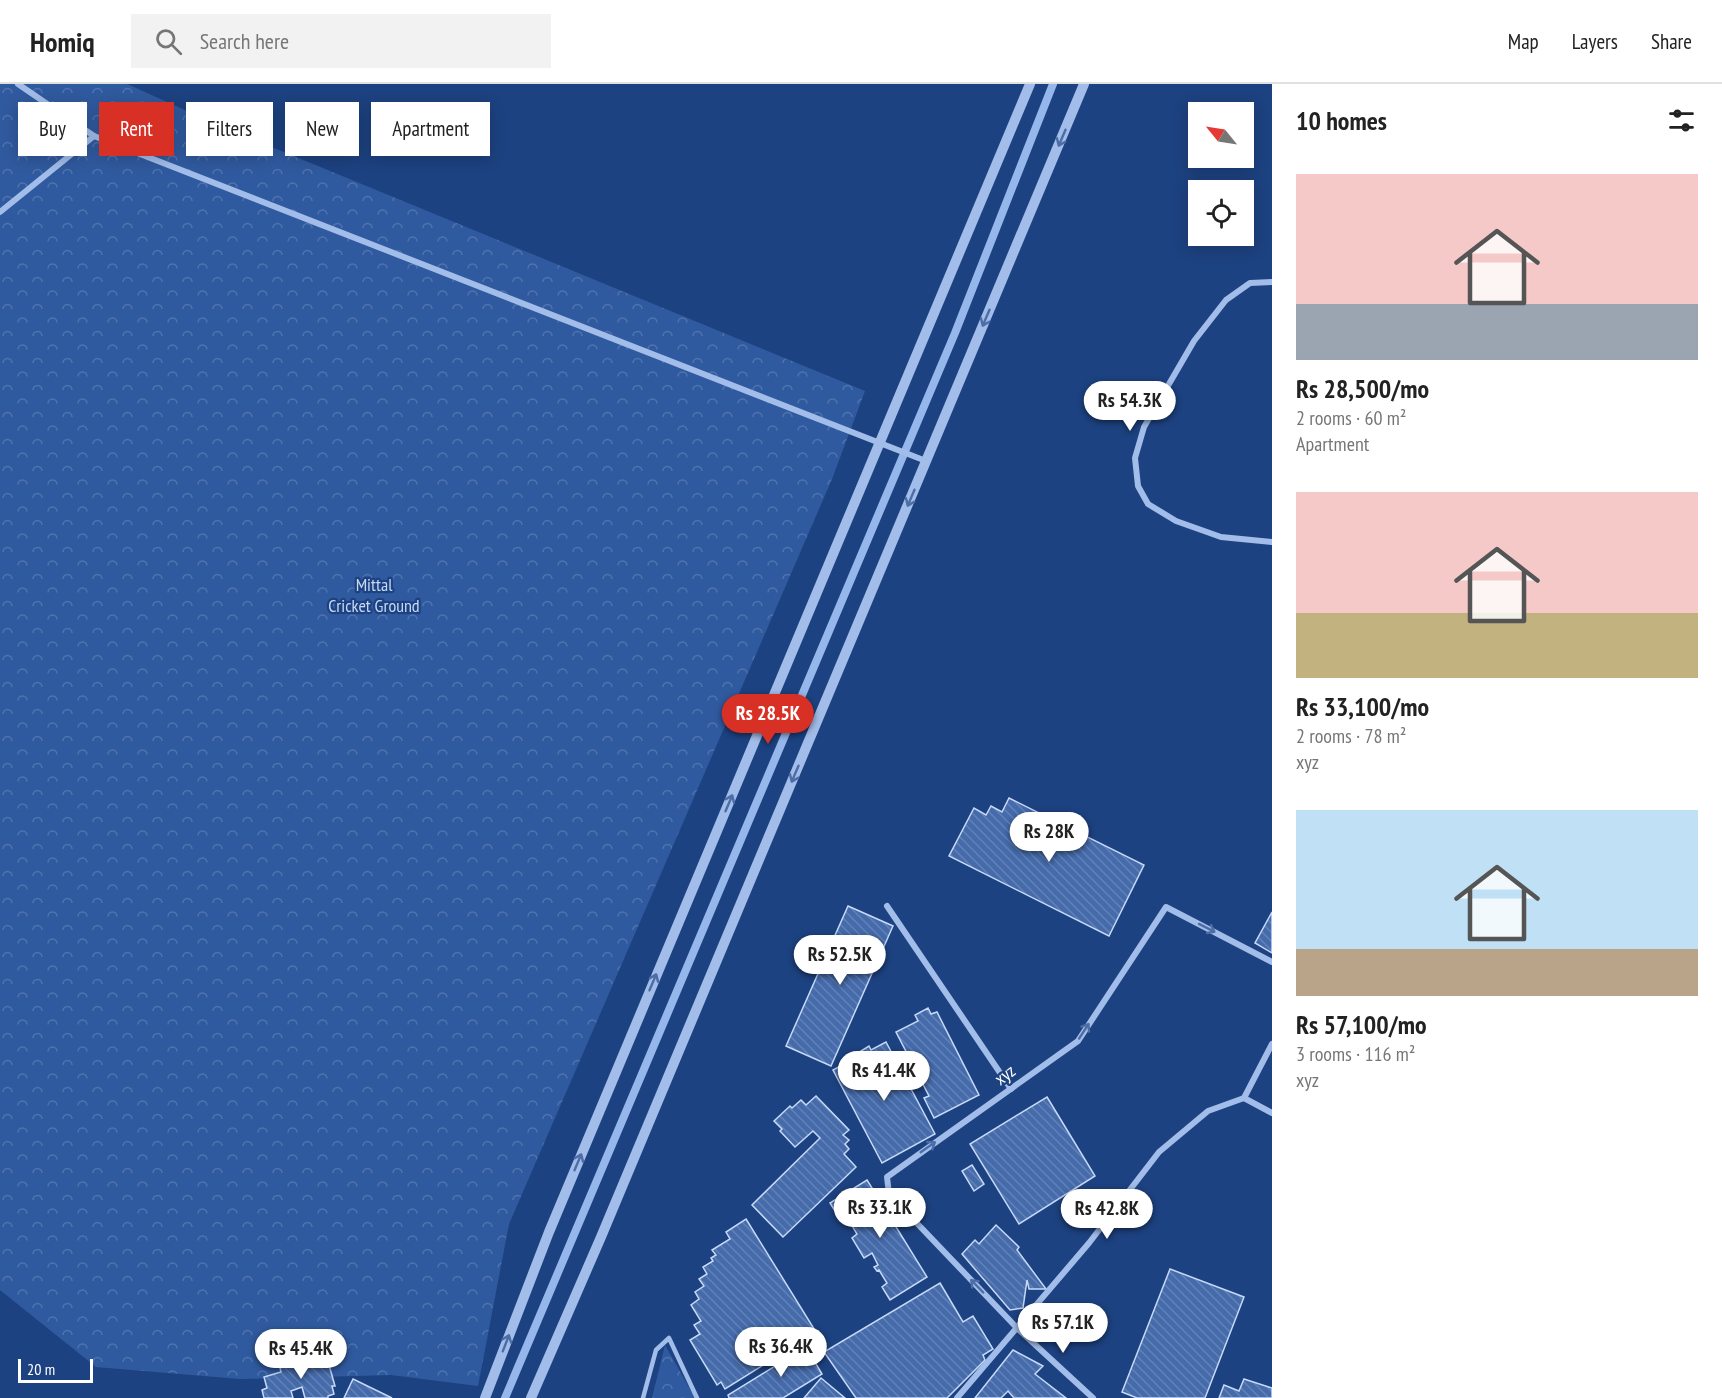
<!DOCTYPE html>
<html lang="en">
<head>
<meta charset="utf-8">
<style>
  :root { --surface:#fff; --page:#f2f2f2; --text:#222; --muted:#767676; --line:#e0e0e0; --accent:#d93025 }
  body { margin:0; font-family:"PT Sans Narrow",sans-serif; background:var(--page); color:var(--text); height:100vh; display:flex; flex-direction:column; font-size:22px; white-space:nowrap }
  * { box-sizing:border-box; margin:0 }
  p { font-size:20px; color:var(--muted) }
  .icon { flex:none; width:33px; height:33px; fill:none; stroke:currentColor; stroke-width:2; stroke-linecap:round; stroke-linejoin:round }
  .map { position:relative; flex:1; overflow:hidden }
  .sheet { display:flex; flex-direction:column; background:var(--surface); width:450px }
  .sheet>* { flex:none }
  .guide { position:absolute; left:18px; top:18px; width:570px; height:54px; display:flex; gap:12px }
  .needle { width:39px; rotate:300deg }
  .fabs { position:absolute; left:1188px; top:18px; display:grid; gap:12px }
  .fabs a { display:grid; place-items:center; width:66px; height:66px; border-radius:0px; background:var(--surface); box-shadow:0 3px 15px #0003; font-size:30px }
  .scale { position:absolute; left:18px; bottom:15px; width:75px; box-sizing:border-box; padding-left:6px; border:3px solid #fff; border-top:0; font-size:16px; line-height:21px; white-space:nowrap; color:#fff; -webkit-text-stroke:4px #1d4281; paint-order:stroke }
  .price { position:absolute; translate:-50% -51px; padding:0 14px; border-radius:21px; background:#fff; color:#222; font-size:20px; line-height:39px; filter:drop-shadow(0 2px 3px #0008) }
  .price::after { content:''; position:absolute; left:50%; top:36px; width:18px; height:14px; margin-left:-9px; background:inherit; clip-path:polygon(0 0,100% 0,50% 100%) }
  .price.current { background:var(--accent); color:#fff }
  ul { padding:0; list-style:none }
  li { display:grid; align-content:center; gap:12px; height:318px; padding:0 24px }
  li span { display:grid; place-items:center; height:186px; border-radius:0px; color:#555 }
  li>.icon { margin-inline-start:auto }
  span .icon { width:108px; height:108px; fill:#fffc; stroke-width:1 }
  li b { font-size:26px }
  h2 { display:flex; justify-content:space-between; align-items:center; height:72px; padding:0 24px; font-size:26px }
  .chip { padding:0 21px; border-radius:0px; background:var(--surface); box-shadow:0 3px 15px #0003; font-size:21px; line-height:54px }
  .chip.current { background:var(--accent); color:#fff }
  header { display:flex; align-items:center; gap:36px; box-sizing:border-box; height:84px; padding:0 30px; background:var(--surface); border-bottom:2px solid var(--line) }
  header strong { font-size:28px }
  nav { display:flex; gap:33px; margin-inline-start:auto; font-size:21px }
  .search { width:420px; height:54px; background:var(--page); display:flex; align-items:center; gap:15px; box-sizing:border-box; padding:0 21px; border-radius:0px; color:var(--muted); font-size:22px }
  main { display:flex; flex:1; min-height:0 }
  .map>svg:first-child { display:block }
</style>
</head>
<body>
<header>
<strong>Homiq</strong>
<div class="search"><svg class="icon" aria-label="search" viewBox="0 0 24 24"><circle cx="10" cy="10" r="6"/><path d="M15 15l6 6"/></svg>Search here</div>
<nav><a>Map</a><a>Layers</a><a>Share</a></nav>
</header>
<main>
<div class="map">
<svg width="1272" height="1314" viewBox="0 0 1272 1314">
  <defs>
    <pattern id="forest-crowns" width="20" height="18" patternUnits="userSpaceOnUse" patternTransform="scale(1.5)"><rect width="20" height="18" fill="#305a9f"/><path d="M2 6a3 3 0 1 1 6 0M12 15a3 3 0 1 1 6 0" fill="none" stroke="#4f73ad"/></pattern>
    <pattern id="building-back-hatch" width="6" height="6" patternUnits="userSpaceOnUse" patternTransform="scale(1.5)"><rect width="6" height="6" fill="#456bab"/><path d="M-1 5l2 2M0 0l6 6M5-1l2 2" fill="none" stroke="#6181b8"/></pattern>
  </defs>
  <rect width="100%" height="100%" fill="#1d4281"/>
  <g fill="url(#forest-crowns)">
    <path d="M0,0H127L216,40L865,307L832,395L509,1140L478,1302L391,1291L240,1295L96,1283L0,1206Z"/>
    <path d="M665,1261L695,1314H652Z"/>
  </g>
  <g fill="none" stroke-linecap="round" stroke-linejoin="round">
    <path stroke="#95b7eb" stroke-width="8" d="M505,1314L955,249L1053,0"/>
  </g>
  <g fill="url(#building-back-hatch)" stroke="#c6d9f7" stroke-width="1.5">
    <path d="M1009,714L1144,781L1109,852L949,772L974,724L986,731L991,722L1002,728Z"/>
    <path d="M848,822L893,842L831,982L786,962Z"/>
    <path d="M1272,828V869L1255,859Z"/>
    <path d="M928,924L931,930L937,928L979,1011L934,1034L924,1014L929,1012L896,948L918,937L915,931Z"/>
    <path d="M886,958L935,1050L882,1079L833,986L857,973L856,970L869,962L871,966Z"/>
    <path d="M816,1012L849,1046L843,1051L849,1056L845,1060L849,1065L844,1070L856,1083L783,1153L752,1121L820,1054L813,1047L795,1063L780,1047L782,1045L774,1037L790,1022L792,1024L801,1016L806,1021Z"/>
    <path d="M1047,1013L1095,1092L1019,1140L970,1060Z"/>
    <path d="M972,1081L984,1100L974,1107L962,1087Z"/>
    <path d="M867,1096L927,1193L890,1216L882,1203L887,1199L879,1186L877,1187L874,1183L878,1181L872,1169L864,1174L852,1154L857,1150L844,1128L838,1132L830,1119Z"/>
    <path d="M746,1135L816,1248L725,1305L721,1298L717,1301L690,1256L700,1250L694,1241L701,1237L691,1221L699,1215L695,1208L704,1202L699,1195L707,1190L703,1183L713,1177L711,1174L716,1171L712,1166L730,1155L726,1148Z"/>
    <path d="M996,1141L1019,1163L1017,1166L1046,1205H1029L1027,1196L1023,1224L1010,1226L962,1170L975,1156L979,1160Z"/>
    <path d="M1170,1185L1244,1213L1205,1314H1137L1122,1308Z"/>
    <path d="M940,1199L963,1238L973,1232L993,1265L983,1271L985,1276L947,1314H856L824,1268Z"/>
    <path d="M806,1263L822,1290L783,1314H729L728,1311Z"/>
    <path d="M1013,1266L1043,1282L1035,1290L1066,1314H1014L1008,1307L1001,1314H975Z"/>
    <path d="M318,1272L319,1277L327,1274L335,1302H332L334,1310L328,1312V1314H305L302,1303L291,1307L293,1314H264L262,1306L267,1304L264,1293L281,1288L280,1284Z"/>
    <path d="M821,1294L845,1314H804Z"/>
    <path d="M353,1295L392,1314H344Z"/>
    <path d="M1244,1295L1272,1304V1314H1219L1224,1301L1239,1307Z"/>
  </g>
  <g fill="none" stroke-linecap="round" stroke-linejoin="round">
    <path stroke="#a2bde9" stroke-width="4.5" d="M643,1314L656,1266L669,1254L697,1314"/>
    <g stroke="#a2bde9" stroke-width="6">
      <path d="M94,52L926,377"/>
      <path d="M0,128L94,52L18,0"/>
      <path d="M1272,198L1250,199L1226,216L1194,257L1144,343L1135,374L1138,402L1148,420L1176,437L1221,453L1272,458"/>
      <path d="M887,822L1011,1005"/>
      <path d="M1244,1014L1272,960"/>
      <path d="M957,1314L1089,1159L1159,1068L1208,1027L1244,1014L1272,1029"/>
      <path d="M1093,1314L1017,1244L889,1110L887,1093L1078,957L1166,823L1272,878"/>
    </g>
    <g stroke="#a2bde9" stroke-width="10">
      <path d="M485,1314L549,1148L1030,0"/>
      <path d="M531,1314L601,1153L1084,0"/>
    </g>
  </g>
  <defs><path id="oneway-shaft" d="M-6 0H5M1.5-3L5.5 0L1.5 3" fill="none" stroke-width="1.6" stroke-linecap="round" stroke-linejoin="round" transform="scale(1.5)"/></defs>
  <g stroke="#4c6da5">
    <use href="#oneway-shaft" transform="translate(1062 54) rotate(113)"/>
    <use href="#oneway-shaft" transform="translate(986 234) rotate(113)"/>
    <use href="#oneway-shaft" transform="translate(911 414) rotate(113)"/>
    <use href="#oneway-shaft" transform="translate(795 690) rotate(113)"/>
    <use href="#oneway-shaft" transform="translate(729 719) rotate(-67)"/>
    <use href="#oneway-shaft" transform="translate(1207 844) rotate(27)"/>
    <use href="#oneway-shaft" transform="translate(653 898) rotate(-67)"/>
    <use href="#oneway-shaft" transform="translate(1084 947) rotate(-57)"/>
    <use href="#oneway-shaft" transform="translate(928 1063) rotate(-35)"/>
    <use href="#oneway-shaft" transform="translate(578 1078) rotate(-67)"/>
    <use href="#oneway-shaft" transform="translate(977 1202) rotate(-134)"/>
    <use href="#oneway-shaft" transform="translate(506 1259) rotate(-69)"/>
  </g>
  <g text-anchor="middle" stroke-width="4.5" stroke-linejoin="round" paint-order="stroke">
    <g font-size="18" fill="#c6d9f7" stroke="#1d4281">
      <text x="374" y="507">Mittal<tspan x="374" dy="21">Cricket Ground</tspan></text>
    </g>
    <g font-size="18" fill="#fff" stroke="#1d4281">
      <text transform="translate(1005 991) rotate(-36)" y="6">xyz</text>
    </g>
  </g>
</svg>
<div class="fabs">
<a><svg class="needle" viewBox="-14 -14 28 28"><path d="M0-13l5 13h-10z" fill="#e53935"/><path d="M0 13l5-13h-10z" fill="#767676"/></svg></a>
<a><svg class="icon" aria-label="locate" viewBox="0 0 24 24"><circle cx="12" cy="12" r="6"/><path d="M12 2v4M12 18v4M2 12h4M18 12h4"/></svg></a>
</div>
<div class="scale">20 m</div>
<b class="price" style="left:1130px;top:348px">Rs 54.3K</b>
<b class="price current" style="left:768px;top:661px">Rs 28.5K</b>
<b class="price" style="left:1049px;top:779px">Rs 28K</b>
<b class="price" style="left:840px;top:902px">Rs 52.5K</b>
<b class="price" style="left:884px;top:1018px">Rs 41.4K</b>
<b class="price" style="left:880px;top:1155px">Rs 33.1K</b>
<b class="price" style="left:1107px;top:1156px">Rs 42.8K</b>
<b class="price" style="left:1063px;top:1270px">Rs 57.1K</b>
<b class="price" style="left:781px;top:1294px">Rs 36.4K</b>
<b class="price" style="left:301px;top:1296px">Rs 45.4K</b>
<div class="guide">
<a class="chip">Buy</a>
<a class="chip current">Rent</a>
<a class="chip">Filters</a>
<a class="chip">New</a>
<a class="chip">Apartment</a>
</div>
</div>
<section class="sheet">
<h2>10 homes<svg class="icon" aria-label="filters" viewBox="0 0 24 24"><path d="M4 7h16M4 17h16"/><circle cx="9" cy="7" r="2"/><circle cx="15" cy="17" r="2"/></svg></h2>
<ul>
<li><span style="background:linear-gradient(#f6c9c9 70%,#9aa5b1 0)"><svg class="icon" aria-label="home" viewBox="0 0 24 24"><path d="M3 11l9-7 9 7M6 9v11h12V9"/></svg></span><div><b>Rs 28,500/mo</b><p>2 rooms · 60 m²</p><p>Apartment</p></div></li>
<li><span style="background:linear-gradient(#f6c9c9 65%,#c2b280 0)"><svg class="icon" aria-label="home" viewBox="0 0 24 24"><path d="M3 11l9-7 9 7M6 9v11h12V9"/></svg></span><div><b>Rs 33,100/mo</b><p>2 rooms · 78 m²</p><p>xyz</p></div></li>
<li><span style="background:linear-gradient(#bfe0f5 75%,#b9a48a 0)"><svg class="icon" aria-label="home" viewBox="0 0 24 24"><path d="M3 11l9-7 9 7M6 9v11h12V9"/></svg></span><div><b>Rs 57,100/mo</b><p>3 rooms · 116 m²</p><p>xyz</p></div></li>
</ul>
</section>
</main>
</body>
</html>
